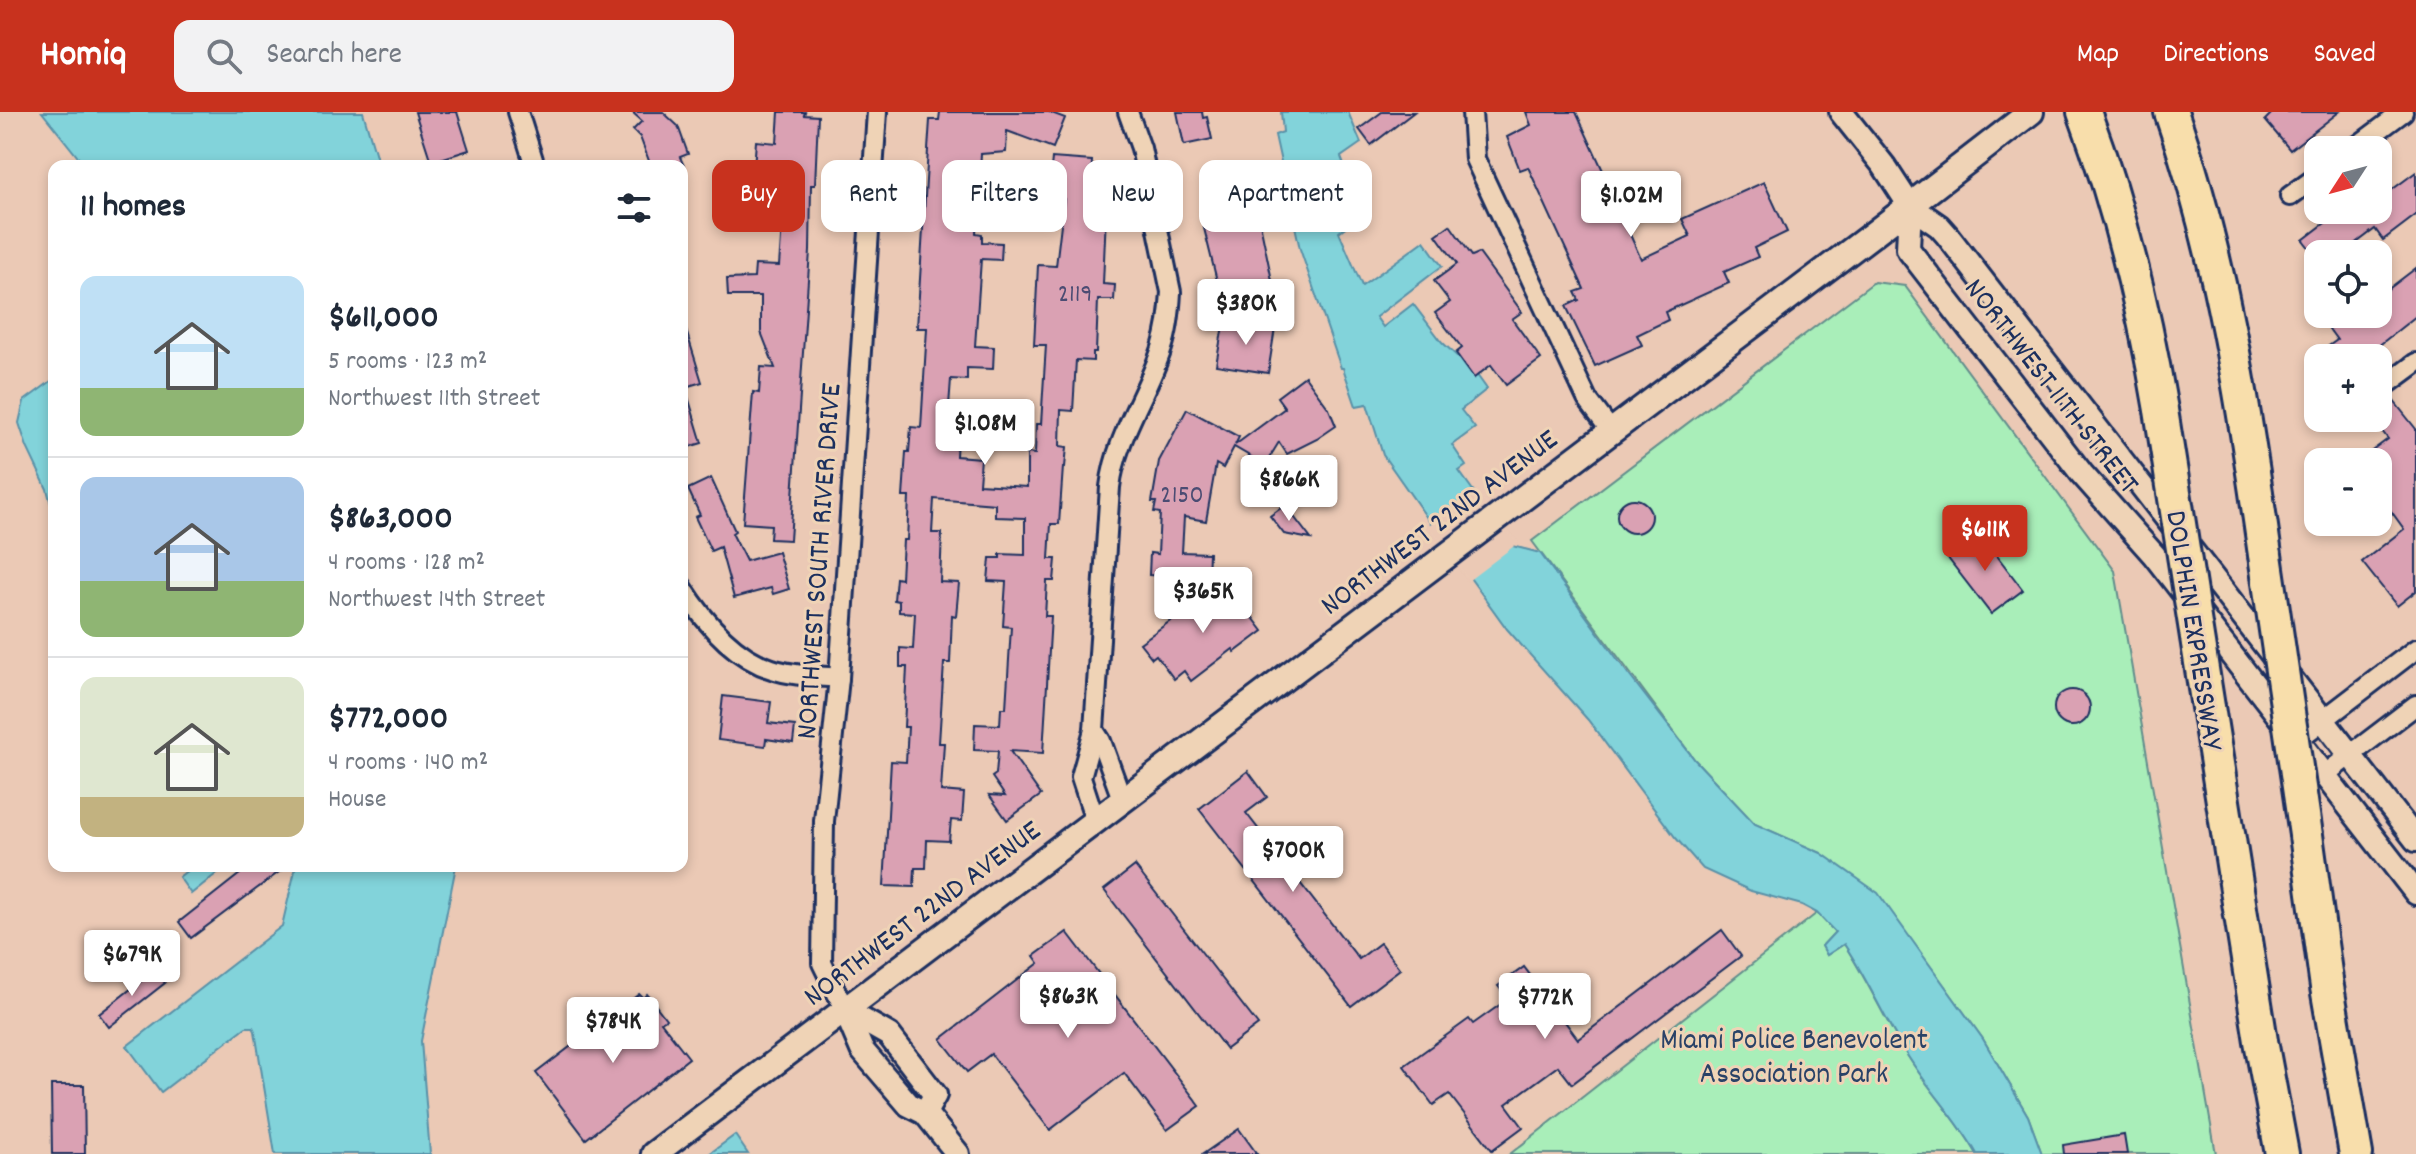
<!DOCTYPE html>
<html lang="en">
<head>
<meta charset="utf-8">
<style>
  :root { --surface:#fff; --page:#f2f2f3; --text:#1f2937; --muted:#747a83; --line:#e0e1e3; --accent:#c8321e }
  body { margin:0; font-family:Dekko,sans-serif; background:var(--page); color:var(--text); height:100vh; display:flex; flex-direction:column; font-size:30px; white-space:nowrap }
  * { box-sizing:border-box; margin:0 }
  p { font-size:26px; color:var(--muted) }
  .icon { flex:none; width:44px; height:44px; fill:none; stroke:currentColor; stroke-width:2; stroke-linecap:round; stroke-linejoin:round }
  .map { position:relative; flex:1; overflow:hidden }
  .details { position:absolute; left:48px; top:48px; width:640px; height:712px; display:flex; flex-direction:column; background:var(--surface); border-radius:16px; box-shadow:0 4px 12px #0003 }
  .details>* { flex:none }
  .top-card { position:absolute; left:712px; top:48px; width:760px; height:72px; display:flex; gap:16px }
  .needle { width:52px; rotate:234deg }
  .fabs { position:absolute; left:2304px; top:24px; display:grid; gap:16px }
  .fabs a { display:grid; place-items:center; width:88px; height:88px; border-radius:16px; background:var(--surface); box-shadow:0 4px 12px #0003; font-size:40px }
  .price { position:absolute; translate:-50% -68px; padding:0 18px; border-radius:8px; background:#fff; color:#222; font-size:26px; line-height:52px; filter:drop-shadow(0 2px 4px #0008) }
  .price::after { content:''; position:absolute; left:50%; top:48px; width:24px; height:18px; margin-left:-12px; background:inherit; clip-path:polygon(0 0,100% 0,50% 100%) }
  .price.current { background:var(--accent); color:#fff }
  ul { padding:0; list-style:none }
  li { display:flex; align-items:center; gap:24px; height:200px; padding:0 32px }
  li+li { border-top:2px solid var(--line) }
  li span { display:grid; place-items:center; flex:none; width:224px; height:160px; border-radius:16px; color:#555 }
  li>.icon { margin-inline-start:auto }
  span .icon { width:96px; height:96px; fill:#fffc; stroke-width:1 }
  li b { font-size:34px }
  h2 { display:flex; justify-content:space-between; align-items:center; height:96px; padding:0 32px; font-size:34px }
  .chip { padding:0 28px; border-radius:16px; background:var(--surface); box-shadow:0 4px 12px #0003; font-size:28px; line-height:72px }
  .chip.current { background:var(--accent); color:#fff }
  header { display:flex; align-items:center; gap:48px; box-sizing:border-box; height:112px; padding:0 40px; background:var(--accent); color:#fff }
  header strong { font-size:38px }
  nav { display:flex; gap:44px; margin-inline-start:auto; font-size:28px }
  .search { width:560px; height:72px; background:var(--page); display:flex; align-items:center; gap:20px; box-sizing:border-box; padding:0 28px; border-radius:16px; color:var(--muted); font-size:30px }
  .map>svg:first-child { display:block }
</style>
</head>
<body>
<header>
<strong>Homiq</strong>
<div class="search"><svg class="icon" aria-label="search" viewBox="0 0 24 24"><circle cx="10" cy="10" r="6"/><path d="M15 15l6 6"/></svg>Search here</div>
<nav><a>Map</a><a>Directions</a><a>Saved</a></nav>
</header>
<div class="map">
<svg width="2416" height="1042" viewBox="0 0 2416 1042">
  <rect width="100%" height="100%" fill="#ebc9b5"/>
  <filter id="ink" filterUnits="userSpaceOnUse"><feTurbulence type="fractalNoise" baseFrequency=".0125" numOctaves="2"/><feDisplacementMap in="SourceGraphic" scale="16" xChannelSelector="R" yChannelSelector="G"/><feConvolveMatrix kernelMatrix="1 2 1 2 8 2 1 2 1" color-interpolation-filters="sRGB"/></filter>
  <g filter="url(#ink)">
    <g fill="#a9eeb9" stroke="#628e8c" stroke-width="2">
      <path d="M1874,170L1905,174L2115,459L2216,1042H2042L2028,1004L1983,927L1925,847L1821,741L1755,712L1695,648L1532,429Z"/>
      <path d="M1817,801L1835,820L1822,834L1827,843L1844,832C1868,869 1885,909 1909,946C1930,979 1957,1007 1977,1042H1510Z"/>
    </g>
    <g fill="#82d3da" stroke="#5991a8" stroke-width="2">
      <path d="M42,0H363L379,54H85Z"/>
      <path d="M1281,0H1348L1361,31L1341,45L1362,102L1339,120L1362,174L1424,129L1442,154L1376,205L1383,215L1413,192L1442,230L1460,247L1474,265L1477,263L1487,277L1461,298L1475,316L1452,333L1466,354L1459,359L1513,434L1540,441L1629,563L1695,648L1755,712L1821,741L1878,781L1983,927L2028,1004L2042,1042H1977C1957,1007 1930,979 1909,946C1885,909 1869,869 1844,832L1827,843L1822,834L1835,820L1817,801L1802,793L1751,779L1703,757L1675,725L1588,608L1507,517L1432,413L1383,343L1367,292L1356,294L1343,256H1341L1300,137L1275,23L1283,20Z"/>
      <path d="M54,267V404L47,377L27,335L19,311L24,289Z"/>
      <path d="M193,754H226L191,782L179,765Z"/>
      <path d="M296,754H456L421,929L430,1042H275L255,919L253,915H246L161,980L127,934L282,814Z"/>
      <path d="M735,1023L748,1042H709Z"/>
    </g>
    <path fill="#ebc9b5" d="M1477,378L1518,431L1468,469L1428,414Z"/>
    <g fill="#daa1b3" stroke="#1b2f5e" stroke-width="2">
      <path d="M415,0H457L469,38L431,50Z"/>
      <path d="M632,0H663L678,14L688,42L680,45L684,54H651L640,25L633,18L642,9Z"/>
      <path d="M779,0H805L804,3L818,4L815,73H811L810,139L790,428L770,427L771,413L743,411L753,280L759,281L761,255L775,256L761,220V184H728L727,167L754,166L755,153L779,154L785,71L753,69L756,29L777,31Z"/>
      <path d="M940,0H1049L1065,6L1053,36L1007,19L1006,40L981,42L976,121L982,122V130L1002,131L1001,148L981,147L975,234L994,235L993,257L967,256V268L951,267L948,308L958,309L956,344L981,346L979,372L1027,375V341L1035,342L1036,312H1041L1046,233H1034L1038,153L1056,154L1064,87L1048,86L1052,46L1092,49L1091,68L1099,69L1096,101L1106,102L1103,172L1115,173L1114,188H1098L1096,240H1093V249L1076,248L1073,299L1061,298L1060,334L1067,335L1065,355H1063L1059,412H1051L1049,447H1056L1054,469H1047L1045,504H1051L1043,641L1010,639L1041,683L1007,708L989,683L1005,684L992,665L996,662L998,639L974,638L975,612L1000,613L1001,596H1006L1011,515L1003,514L1006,470L988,469L990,446H1000V442L1025,443V406L995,405V392L934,387L932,421H942L940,470L959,471L956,504L952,503L950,551H944L939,631H944L941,679L964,681L962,709L951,708L949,729L927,728L926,756H915L914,775L884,774L891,649L906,650L908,615H904L907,555H900V536L913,537L915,501L899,500V489L894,488L896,466L901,467L903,428H907L909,385H903L906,340H909L911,315L921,316L927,216H917L926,68L930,8H939Z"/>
      <path d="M1177,0H1202L1203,6L1207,5L1212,27L1184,33Z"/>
      <path d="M1382,0H1414L1371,33L1359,17Z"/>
      <path d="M1526,0H1576L1624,104L1622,105L1641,147L1690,124L1682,107L1764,70L1787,120L1754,136L1758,145L1724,160L1729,171L1665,200L1668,208L1637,223L1642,233L1595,254L1566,194L1579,188L1575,180L1584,177L1528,55L1520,58L1507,25L1531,13Z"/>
      <path d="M2273,0H2339L2290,38L2265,8Z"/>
      <path d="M2416,60V103L2383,128L2375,117L2342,142H2314L2303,128L2342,98H2378V88Z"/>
      <path d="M1255,87L1274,178L1263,181L1265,188L1226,198L1228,186L1216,189L1212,170L1217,169L1200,100Z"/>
      <path d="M1450,113L1472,144L1479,141L1522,200L1512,207L1541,247L1506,273L1491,253L1474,266L1456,241L1462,236L1435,201L1450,190L1434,169L1457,152L1436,123Z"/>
      <path d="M2416,156V204L2363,246H2333L2326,236L2337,228L2329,217L2349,202H2378V185Z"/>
      <path d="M1224,208L1275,216L1268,261L1216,253Z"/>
      <path d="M682,218H686L702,270L682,276Z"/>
      <path d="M1305,264L1329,297L1336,314L1317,327L1287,342L1279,330L1265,353L1234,335L1223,356L1216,352L1206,409L1184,405L1182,440L1209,441L1208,466L1149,463L1150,441L1158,442L1160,401L1154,400L1156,390H1152L1159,349L1187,297L1239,325L1235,333L1285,296L1277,285Z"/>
      <path d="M686,278L702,331L682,337V279Z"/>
      <path d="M2393,288L2416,317V479L2397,494L2362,450L2404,417L2378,381V350H2357L2388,327L2372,306H2378V299Z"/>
      <path d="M711,366L735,419L732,421L746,449L778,440L789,477L773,482L771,476L734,486L720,435L711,439L695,405L700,403L688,377Z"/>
      <circle cx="1634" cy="404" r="17"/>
      <path d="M1285,393L1311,427L1284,422L1270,404Z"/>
      <path d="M1979,420L2023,478L1991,502L1947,445Z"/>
      <path d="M1229,474L1263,519L1235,540L1233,537L1191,569L1184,559L1174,567L1156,543L1152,546L1140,531L1180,502L1181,504L1207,485L1206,491Z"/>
      <circle cx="2072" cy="596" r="18"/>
      <path d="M723,584L771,590L768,611L795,614L793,631L766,627L765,634L718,628Z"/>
      <path d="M1248,659L1267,685L1246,701L1359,847L1380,831L1400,857L1351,894L1199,697Z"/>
      <path d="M250,754H287L191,826L179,810Z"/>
      <path d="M1135,754L1258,913L1226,937L1104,778Z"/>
      <path d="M1722,818L1741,844L1572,972L1558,954L1506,992L1523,1015L1492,1038L1449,982L1433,993L1404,954L1469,907L1473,912L1508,887L1498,874L1524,855L1578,927Z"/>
      <path d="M1067,820L1200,994L1167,1018L1124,961L1050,1018L991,942L967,960L941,927L1039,851L1034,844Z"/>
      <path d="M155,858L165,871L109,915L99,902Z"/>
      <path d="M639,882L643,886L647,882L666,907L661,910L689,946L586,1027L536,961Z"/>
      <path d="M51,973H84L85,1042H52Z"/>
      <path d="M1239,1017L1257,1042H1203Z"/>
      <path d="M2124,1023L2127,1042H2064L2063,1033Z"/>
    </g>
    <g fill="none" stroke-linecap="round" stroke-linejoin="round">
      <g stroke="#1b2f5e" stroke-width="24">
        <g id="minor">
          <path d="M518,0L535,54"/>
          <path d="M1472,0L1475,47L1587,287L1611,319"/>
          <path d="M2352,38L2403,0"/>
          <path d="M2290,84L2318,64"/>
          <path d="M2378,279L2416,251"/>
          <path d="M682,475C703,508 733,545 772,557C793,564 817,564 839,566"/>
          <path d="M1094,618L1081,665L1095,708"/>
          <path d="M2297,628L2416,537"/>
          <path d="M2324,663L2416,593"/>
          <path d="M1122,687L1101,629L1094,618L1110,375C1116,324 1147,283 1162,236C1168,218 1170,199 1171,180L1141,36L1128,0"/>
          <path d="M845,898L822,851L824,709L839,566L877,0"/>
        </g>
      </g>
      <g stroke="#1b2f5e" stroke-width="28">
        <g id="tertiary">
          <path d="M1841,0L1884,54L1910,94L1939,114L1947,123L2416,728"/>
          <path d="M1910,94L1908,137L2082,362L2154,443L2416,781"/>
          <path d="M845,898L862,938L909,993L925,1001L958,1042"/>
          <path d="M845,898L889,923L935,983L925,1001"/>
        </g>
      </g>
      <g stroke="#1b2f5e" stroke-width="30">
        <path id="secondary" d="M654,1042L1873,122L2031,0"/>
      </g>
      <g stroke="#1b2f5e" stroke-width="38">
        <g id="motorway">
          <path d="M2084,0C2120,97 2144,196 2161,298"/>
          <path d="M2171,0C2221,144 2244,292 2265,443"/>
          <path d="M2208,595L2261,929L2282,1042"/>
          <path d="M2306,723L2327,875L2356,1042"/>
        </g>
      </g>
      <use href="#minor" stroke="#efd3b6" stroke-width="18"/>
      <use href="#tertiary" stroke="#efd3b6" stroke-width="22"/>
      <use href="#secondary" stroke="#efd3b6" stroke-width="24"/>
      <use href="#motorway" stroke="#f8deab" stroke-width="32"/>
      <g stroke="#1b2f5e" stroke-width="38" stroke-linecap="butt">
        <g id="motorway-bridge">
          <path d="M2161,298L2208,595"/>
          <path d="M2265,443L2306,723"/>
        </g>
      </g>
      <use href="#motorway-bridge" stroke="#f8deab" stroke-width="32"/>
    </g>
  </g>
  <g text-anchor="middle" stroke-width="6" stroke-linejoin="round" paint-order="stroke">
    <g font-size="26" fill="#4b4c73">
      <text x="1075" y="189">2119</text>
      <text x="1182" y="390">2150</text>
    </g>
    <g font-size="30" fill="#1b2f5e" stroke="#efd3b6">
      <text transform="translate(2053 273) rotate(52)" y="10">NORTHWEST 11TH STREET</text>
      <text transform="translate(1438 409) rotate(-37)" y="10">NORTHWEST 22ND AVENUE</text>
      <text transform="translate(817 449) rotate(-86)" y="10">NORTHWEST SOUTH RIVER DRIVE</text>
      <text transform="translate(2196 518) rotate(81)" y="10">DOLPHIN EXPRESSWAY</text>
      <text transform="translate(921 800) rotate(-37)" y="10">NORTHWEST 22ND AVENUE</text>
    </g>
    <g font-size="30" fill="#294267" stroke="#efd3b6">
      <text x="1794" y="936">Miami Police Benevolent<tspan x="1794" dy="34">Association Park</tspan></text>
    </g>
  </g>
</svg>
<div class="fabs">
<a><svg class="needle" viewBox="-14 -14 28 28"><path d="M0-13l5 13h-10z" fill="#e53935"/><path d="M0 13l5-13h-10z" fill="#747a83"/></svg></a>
<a><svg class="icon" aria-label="locate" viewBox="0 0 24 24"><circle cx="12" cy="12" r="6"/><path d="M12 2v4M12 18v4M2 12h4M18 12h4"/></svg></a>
<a>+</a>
<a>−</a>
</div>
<b class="price" style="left:1631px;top:127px">$1.02M</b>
<b class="price" style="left:1246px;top:235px">$380K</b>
<b class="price" style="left:985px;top:355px">$1.08M</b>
<b class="price" style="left:1289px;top:411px">$866K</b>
<b class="price current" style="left:1985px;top:461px">$611K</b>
<b class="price" style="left:1203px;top:523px">$365K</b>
<b class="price" style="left:1293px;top:782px">$700K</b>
<b class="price" style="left:132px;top:886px">$679K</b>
<b class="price" style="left:1068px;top:928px">$863K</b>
<b class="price" style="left:1545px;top:929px">$772K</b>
<b class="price" style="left:613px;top:953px">$784K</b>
<div class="top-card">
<a class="chip current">Buy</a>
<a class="chip">Rent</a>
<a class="chip">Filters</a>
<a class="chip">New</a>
<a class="chip">Apartment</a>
</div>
<section class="details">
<h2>11 homes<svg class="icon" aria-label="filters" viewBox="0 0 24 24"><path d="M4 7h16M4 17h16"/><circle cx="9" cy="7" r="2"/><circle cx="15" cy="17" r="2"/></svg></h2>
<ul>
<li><span style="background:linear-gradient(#bfe0f5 70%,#8fb573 0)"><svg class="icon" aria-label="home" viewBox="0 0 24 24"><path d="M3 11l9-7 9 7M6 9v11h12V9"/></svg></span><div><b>$611,000</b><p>5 rooms · 123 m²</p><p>Northwest 11th Street</p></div></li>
<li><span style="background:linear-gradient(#a9c7e8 65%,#8fb573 0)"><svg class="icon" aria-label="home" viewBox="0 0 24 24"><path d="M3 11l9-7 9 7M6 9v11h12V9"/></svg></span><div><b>$863,000</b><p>4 rooms · 128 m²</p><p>Northwest 14th Street</p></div></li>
<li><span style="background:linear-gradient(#dfe7d0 75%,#c2b280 0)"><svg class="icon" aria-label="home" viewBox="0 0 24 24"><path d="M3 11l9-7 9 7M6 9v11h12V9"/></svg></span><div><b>$772,000</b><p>4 rooms · 140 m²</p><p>House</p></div></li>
</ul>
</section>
</div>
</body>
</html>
